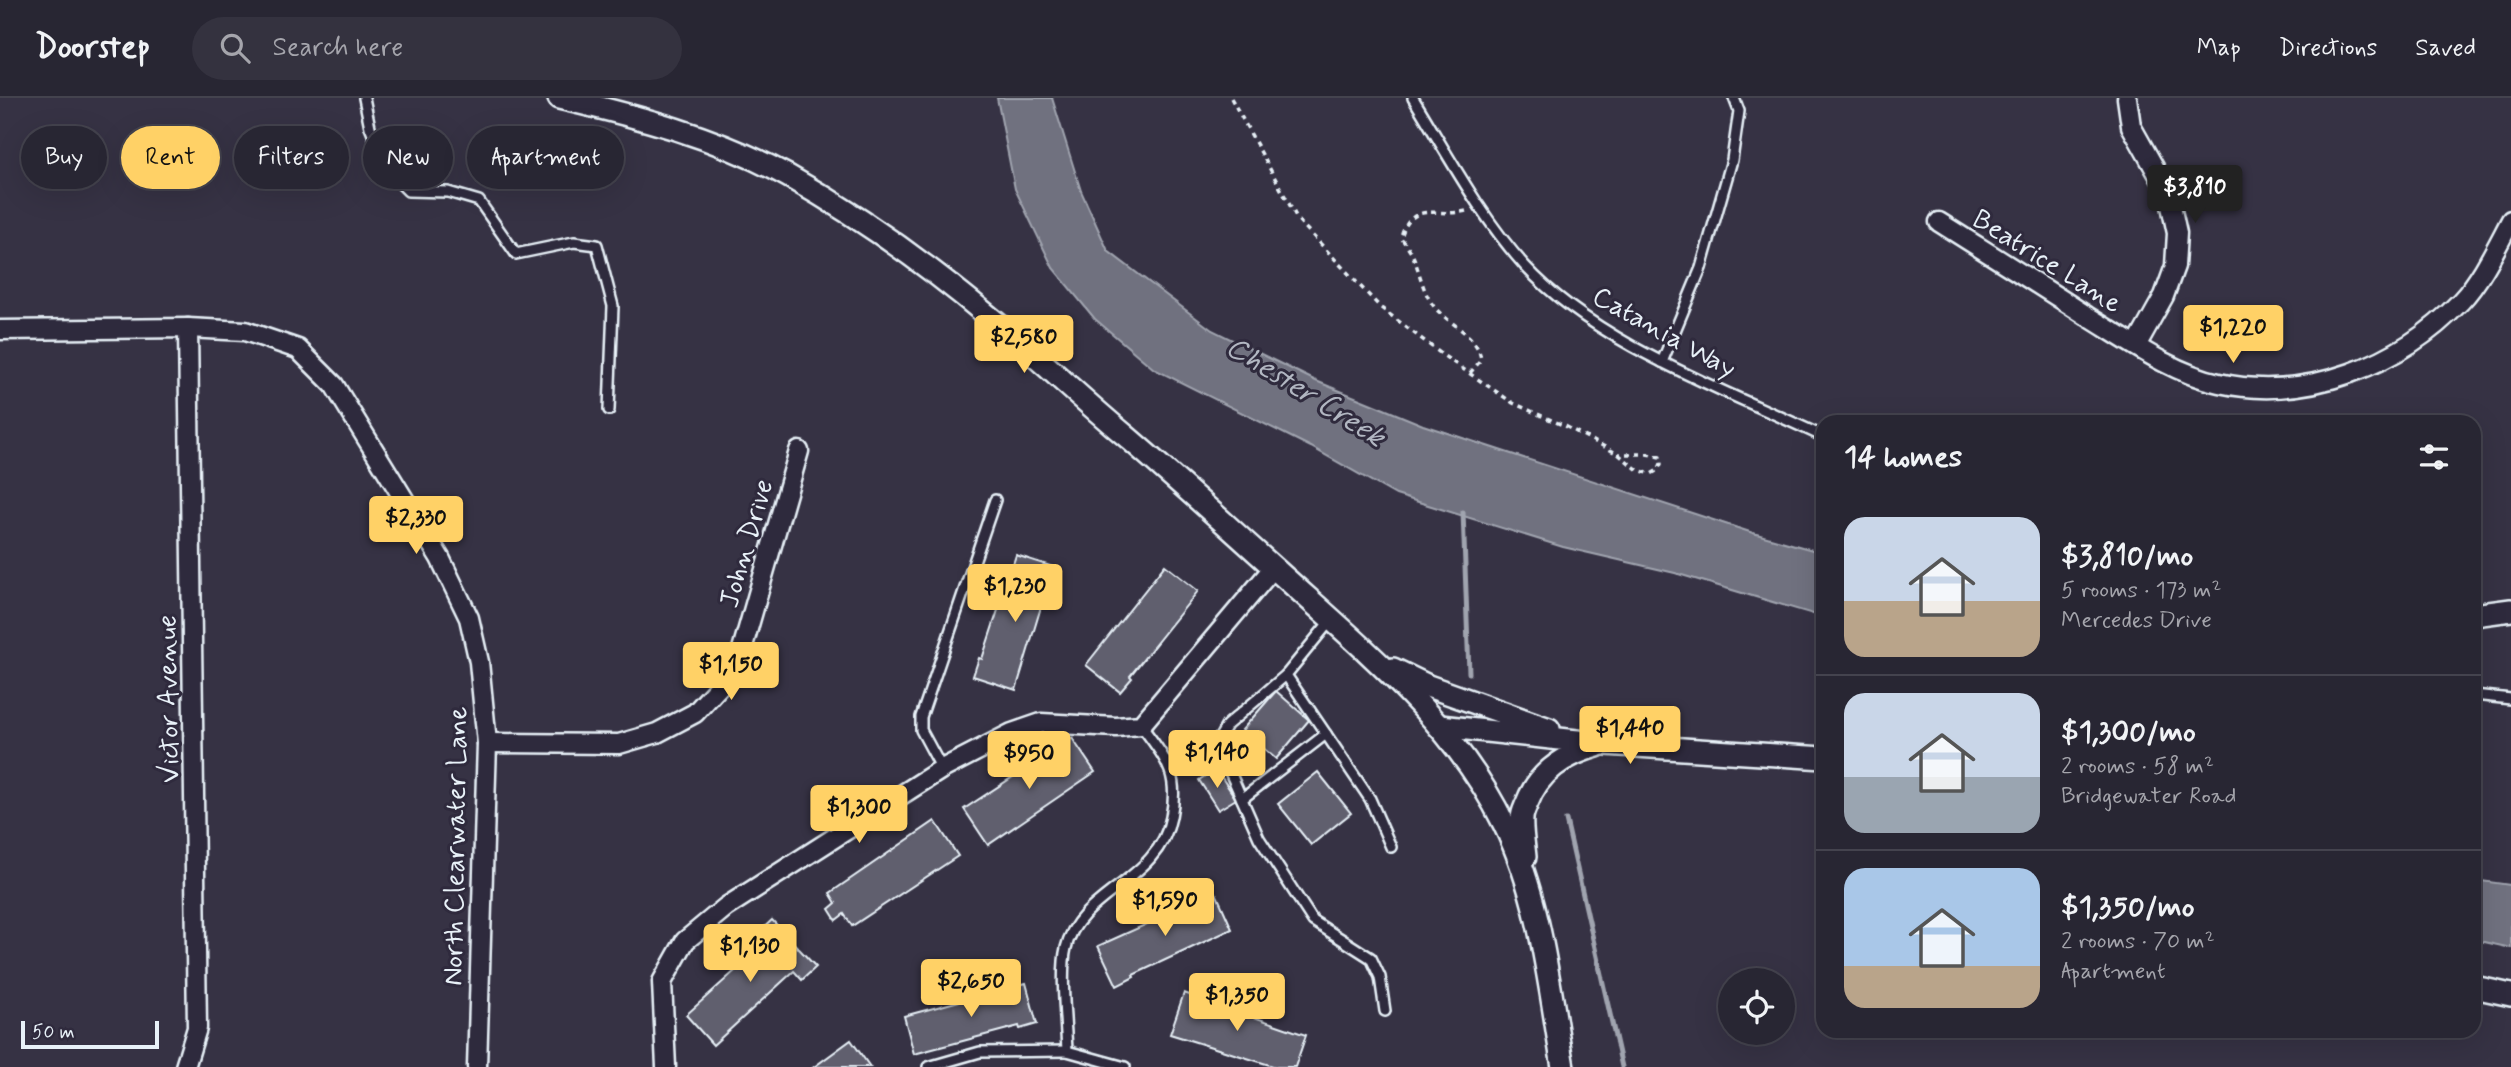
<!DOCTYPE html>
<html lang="en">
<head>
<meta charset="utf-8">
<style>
  :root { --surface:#282633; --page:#34323f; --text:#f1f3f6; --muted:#a5a5ac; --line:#44434e; --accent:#ffd166 }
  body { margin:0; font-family:Mynerve,sans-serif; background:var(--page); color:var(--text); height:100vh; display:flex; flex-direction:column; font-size:26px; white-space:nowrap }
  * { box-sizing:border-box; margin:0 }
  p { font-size:23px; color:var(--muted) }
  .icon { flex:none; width:38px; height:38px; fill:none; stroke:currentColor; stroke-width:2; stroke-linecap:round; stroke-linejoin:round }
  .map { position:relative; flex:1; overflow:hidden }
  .details { position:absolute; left:1816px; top:317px; width:665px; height:623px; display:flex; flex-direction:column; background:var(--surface); border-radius:21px; box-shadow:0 7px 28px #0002,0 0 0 2px var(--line) }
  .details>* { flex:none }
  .top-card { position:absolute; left:21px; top:28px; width:665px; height:63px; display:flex; gap:14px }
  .buttons { position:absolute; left:1718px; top:870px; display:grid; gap:14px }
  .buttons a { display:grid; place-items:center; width:77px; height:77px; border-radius:50%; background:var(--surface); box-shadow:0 7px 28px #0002,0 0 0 2px var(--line); font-size:35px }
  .scale { position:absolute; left:21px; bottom:18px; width:138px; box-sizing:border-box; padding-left:7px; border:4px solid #e8f1f8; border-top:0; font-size:19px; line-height:24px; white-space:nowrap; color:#e8f1f8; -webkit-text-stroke:5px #2f2a3d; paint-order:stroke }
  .price { position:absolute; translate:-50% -60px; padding:0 16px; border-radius:7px; background:var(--accent); color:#111; font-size:23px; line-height:46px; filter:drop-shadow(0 2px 4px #0008) }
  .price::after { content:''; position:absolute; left:50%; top:42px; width:21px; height:16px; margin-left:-10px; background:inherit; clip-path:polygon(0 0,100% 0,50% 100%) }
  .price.current { background:#222; color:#fff }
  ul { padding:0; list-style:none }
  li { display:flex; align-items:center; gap:21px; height:175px; padding:0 28px }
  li+li { border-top:2px solid var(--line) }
  li span { display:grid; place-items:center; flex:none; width:196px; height:140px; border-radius:21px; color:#555 }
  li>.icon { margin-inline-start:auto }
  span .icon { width:84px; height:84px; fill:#fffc; stroke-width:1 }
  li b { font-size:30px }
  h2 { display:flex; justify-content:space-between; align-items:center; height:84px; padding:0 28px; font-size:30px }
  .pill { padding:0 24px; border-radius:32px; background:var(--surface); box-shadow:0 7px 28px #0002,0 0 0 2px var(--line); font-size:24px; line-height:63px }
  .pill.current { background:var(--accent); color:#111 }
  header { display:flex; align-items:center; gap:42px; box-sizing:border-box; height:98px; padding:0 35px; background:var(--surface); border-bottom:2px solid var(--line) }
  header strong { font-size:33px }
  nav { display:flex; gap:38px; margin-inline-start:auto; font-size:24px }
  .search { width:490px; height:63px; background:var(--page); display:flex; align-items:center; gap:18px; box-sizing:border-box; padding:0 24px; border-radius:38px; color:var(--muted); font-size:26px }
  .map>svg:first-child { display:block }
</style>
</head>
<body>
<header>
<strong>Doorstep</strong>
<div class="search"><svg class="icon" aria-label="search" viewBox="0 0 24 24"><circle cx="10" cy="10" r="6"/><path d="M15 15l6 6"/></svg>Search here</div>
<nav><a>Map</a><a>Directions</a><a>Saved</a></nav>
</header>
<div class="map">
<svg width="2511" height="969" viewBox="0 0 2511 969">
  <rect width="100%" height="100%" fill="#363244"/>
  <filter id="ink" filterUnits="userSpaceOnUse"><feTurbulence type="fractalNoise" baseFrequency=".0143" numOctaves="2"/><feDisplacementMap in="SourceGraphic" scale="14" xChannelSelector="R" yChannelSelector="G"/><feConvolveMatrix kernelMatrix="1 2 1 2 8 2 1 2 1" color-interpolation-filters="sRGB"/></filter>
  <g filter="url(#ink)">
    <g fill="#70717f" stroke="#a0a4af" stroke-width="2">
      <path d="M997,0H1052L1081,93L1108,153L1212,232L1316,283L1423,327L1753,435L1823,455V519L1675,475L1563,449L1396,397L1311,349L1154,271L1095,221L1053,170L1015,91Z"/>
      <path d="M2474,782L2511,787V850L2475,842Z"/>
    </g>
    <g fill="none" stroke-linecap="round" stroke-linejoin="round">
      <g stroke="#a0a4af" stroke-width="5">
        <path d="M1463,414L1469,575"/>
        <path d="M1566,722L1622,969"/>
      </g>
    </g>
    <g fill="#605e6e" stroke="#e8f1f8" stroke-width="2">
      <path d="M1016,457L1053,469L1016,592L973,578L979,560L982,561Z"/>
      <path d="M1165,467L1198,493L1130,578L1132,580L1120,594L1086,567Z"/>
      <path d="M1276,593L1309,622L1276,661L1242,632Z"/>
      <path d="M1072,640L1095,674L988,747L964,711Z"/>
      <path d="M1216,671L1236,701L1218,712L1199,682Z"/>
      <path d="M1318,674L1351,715L1311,747L1278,706Z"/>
      <path d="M935,723L958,758L852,828L844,816L836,822L829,811L836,805L830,795Z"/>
      <path d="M1216,795L1232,831L1133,877L1134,879L1117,888L1098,848Z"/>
      <path d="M772,822L816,869L802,882L794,873L713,947L686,917L767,844L758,835Z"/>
      <path d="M1026,885L1037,926L1020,931L1019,928L914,956L904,918Z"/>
      <path d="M1184,895L1306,937L1295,969H1276L1170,936Z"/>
      <path d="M851,942L870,969H814Z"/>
    </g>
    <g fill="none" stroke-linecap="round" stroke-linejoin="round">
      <g stroke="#e8f1f8" stroke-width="14">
        <g id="service">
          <path d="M364,0L370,29L388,73L408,93L448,94L479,103L516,156L574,144L597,147L613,208L609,312"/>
          <path d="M1413,0C1448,57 1480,118 1525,168C1597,247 1728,293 1824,339"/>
          <path d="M1662,264L1701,170L1732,62L1739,13L1734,0"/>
          <path d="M1331,522L1286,577L1370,701L1391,749"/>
          <path d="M1286,577L1227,627L1219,641L1223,658L1259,740L1313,823L1371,860L1380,879L1385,913"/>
          <path d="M2474,597L2511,601"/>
          <path d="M942,671L921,632V619L995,402"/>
          <path d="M1242,701L1326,636"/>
          <path d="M928,969L980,954L1067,953"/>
          <path d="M1125,969L1067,953C1066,926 1060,874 1066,850C1079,794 1159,784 1171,719C1180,674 1165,661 1141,627"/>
        </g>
      </g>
      <g stroke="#e8f1f8" stroke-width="23">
        <g id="minor">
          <path d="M2127,0L2131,28L2168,94L2177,135L2175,168L2164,198L2136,248"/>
          <path d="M1939,124C1988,155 2038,186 2087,218C2128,243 2172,275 2219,285C2306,304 2401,267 2461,203C2481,182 2497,148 2511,122"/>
          <path d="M0,232L188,230L245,233L298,251L334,287L440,460L469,520L479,564L487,645L477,969"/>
          <path d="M487,645L619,646L657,635L695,615L737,569L799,353"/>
          <path d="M185,969L197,930L188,230"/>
          <path d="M666,969L662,884L685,843L726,809L942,671L1012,635L1041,625L1116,629L1141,627L1274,469"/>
        </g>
      </g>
      <g stroke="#e8f1f8" stroke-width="26">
        <g id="tertiary">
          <path d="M559,0C637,18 717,39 788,78C859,118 925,165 987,217C1035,256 1079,299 1126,338C1182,386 1236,436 1291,485C1370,556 1457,629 1504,726C1541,801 1549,888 1563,969"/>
          <path d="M2474,517L2511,512"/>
          <path d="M1393,571L1428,588L1549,631"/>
          <path d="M1440,628L1605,646L1824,660"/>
          <path d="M1525,759C1524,747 1521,733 1522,721C1522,715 1525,710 1527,705C1539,673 1565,657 1597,648"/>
          <path d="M2474,889L2511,897"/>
        </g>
      </g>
      <g stroke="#e8f1f8" stroke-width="3.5" stroke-dasharray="5 5" stroke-linecap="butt">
        <path d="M1231,0L1298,122L1380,209L1444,258L1513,305L1567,329L1618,356L1638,372L1651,376L1658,372L1661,366L1660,359L1647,356H1618"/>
        <path d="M1466,113C1437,120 1413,101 1401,139C1405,146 1410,152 1413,158C1421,177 1423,198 1438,213C1453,228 1479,239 1481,262L1470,275"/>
      </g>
      <use href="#service" stroke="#2f2a3d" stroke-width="9"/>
      <use href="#minor" stroke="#2f2a3d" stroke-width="18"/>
      <use href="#tertiary" stroke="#2f2a3d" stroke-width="21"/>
    </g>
  </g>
  <g text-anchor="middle" stroke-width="6" stroke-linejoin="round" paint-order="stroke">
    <g font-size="28" fill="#e8f1f8" stroke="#2f2a3d">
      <text transform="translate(2048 162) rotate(32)" y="10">Beatrice Lane</text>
      <text transform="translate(1665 233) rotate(29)" y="10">Catania Way</text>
      <text transform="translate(745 445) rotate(-74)" y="10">John Drive</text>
      <text transform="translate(167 601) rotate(-91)" y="10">Victor Avenue</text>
      <text transform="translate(454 748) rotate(-89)" y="10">North Clearwater Lane</text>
    </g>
    <g font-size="30" font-style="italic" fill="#b2b7c2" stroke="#2f2a3d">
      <text transform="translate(1306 293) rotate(32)" y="10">Chester Creek</text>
    </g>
  </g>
</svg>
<div class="buttons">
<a><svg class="icon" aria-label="locate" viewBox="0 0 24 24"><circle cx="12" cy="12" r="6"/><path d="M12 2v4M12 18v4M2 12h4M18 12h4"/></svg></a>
</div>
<div class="scale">50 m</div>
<b class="price current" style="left:2195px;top:127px">$3,810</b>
<b class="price" style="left:2233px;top:267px">$1,220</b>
<b class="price" style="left:1024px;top:277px">$2,580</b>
<b class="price" style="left:416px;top:458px">$2,330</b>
<b class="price" style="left:1015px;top:526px">$1,230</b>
<b class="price" style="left:731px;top:604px">$1,150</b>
<b class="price" style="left:1630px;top:668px">$1,440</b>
<b class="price" style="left:1217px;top:692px">$1,140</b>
<b class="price" style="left:1029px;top:693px">$950</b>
<b class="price" style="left:859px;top:747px">$1,300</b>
<b class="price" style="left:1165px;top:840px">$1,590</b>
<b class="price" style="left:750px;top:886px">$1,130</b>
<b class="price" style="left:971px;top:921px">$2,650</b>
<b class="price" style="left:1237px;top:935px">$1,350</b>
<div class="top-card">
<a class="pill">Buy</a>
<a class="pill current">Rent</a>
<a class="pill">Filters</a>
<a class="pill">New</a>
<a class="pill">Apartment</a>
</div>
<section class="details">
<h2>14 homes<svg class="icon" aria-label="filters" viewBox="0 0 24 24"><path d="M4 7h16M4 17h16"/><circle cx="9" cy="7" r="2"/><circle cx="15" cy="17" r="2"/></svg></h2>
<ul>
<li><span style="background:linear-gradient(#c9d6e8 60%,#b9a48a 0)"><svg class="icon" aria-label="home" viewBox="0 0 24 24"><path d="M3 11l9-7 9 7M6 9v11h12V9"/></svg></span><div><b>$3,810/mo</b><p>5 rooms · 173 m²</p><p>Mercedes Drive</p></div></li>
<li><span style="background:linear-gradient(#c9d6e8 60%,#9aa5b1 0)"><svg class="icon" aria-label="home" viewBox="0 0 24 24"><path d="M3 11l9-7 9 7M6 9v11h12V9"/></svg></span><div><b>$1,300/mo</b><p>2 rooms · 58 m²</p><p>Bridgewater Road</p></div></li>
<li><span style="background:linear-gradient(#a9c7e8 70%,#b9a48a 0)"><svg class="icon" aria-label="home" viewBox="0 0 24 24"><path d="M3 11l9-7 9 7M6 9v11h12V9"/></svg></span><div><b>$1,350/mo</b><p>2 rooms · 70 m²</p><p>Apartment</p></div></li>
</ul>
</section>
</div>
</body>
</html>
